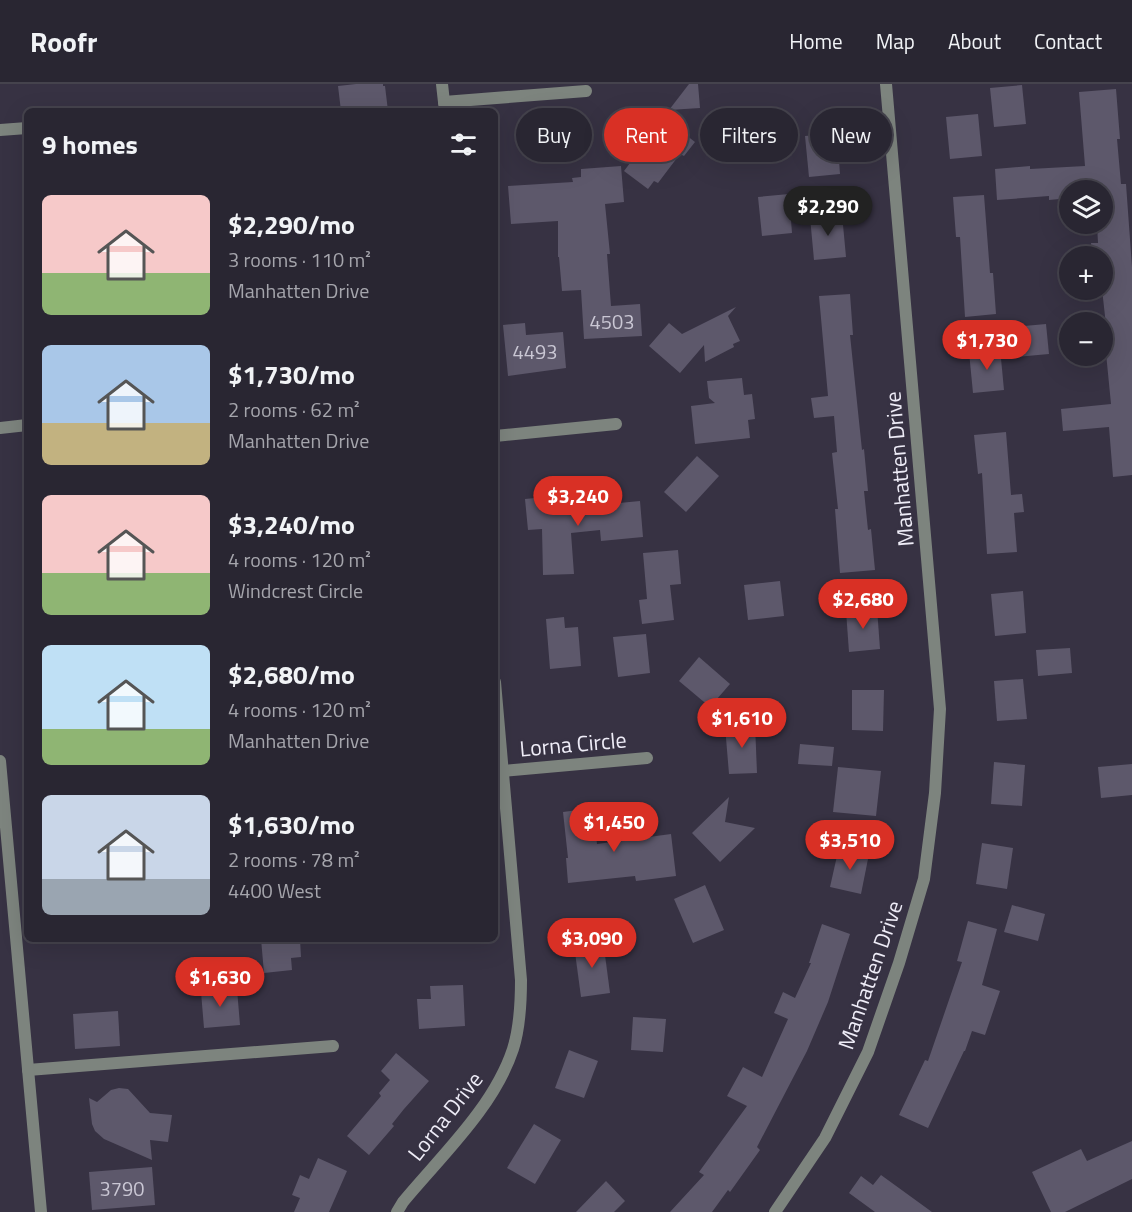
<!DOCTYPE html>
<html lang="en">
<head>
<meta charset="utf-8">
<style>
  :root { --surface:#292632; --page:#312e3a; --text:#f1f3f6; --muted:#a5a5ac; --line:#45434d; --accent:#d93025 }
  body { margin:0; font-family:"Titillium Web",sans-serif; background:var(--page); color:var(--text); height:100vh; display:flex; flex-direction:column; font-size:22px; white-space:nowrap }
  * { box-sizing:border-box; margin:0 }
  p { font-size:20px; color:var(--muted) }
  .icon { flex:none; width:33px; height:33px; fill:none; stroke:currentColor; stroke-width:2; stroke-linecap:round; stroke-linejoin:round }
  .map { position:relative; flex:1; overflow:hidden }
  .side { position:absolute; left:24px; top:24px; width:474px; height:834px; display:flex; flex-direction:column; background:var(--surface); border-radius:9px; box-shadow:0 6px 24px #0002,0 0 0 2px var(--line) }
  .side>* { flex:none }
  .top-card { position:absolute; left:516px; top:24px; width:525px; height:54px; display:flex; gap:12px }
  .buttons { position:absolute; left:1059px; top:96px; display:grid; gap:12px }
  .buttons a { display:grid; place-items:center; width:54px; height:54px; border-radius:50%; background:var(--surface); box-shadow:0 6px 24px #0002,0 0 0 2px var(--line); font-size:30px }
  .price { position:absolute; translate:-50% -51px; padding:0 14px; border-radius:21px; background:var(--accent); color:#fff; font-size:20px; line-height:39px; filter:drop-shadow(0 2px 3px #0008) }
  .price::after { content:''; position:absolute; left:50%; top:36px; width:18px; height:14px; margin-left:-9px; background:inherit; clip-path:polygon(0 0,100% 0,50% 100%) }
  .price.current { background:#222; color:#fff }
  ul { padding:0; list-style:none }
  li { display:flex; align-items:center; gap:18px; height:150px; padding:0 18px }
  li span { display:grid; place-items:center; flex:none; width:168px; height:120px; border-radius:9px; color:#555 }
  li>.icon { margin-inline-start:auto }
  span .icon { width:72px; height:72px; fill:#fffc; stroke-width:1 }
  li b { font-size:26px }
  h2 { display:flex; justify-content:space-between; align-items:center; height:72px; padding:0 18px; font-size:26px }
  .tag { padding:0 21px; border-radius:27px; background:var(--surface); box-shadow:0 6px 24px #0002,0 0 0 2px var(--line); font-size:21px; line-height:54px }
  .tag.current { background:var(--accent); color:#fff }
  header { display:flex; align-items:center; gap:36px; box-sizing:border-box; height:84px; padding:0 30px; background:var(--surface); border-bottom:2px solid var(--line) }
  header strong { font-size:28px }
  nav { display:flex; gap:33px; margin-inline-start:auto; font-size:21px }
  .map>svg:first-child { display:block }
</style>
</head>
<body>
<header>
<strong>Roofr</strong>
<nav><a>Home</a><a>Map</a><a>About</a><a>Contact</a></nav>
</header>
<div class="map">
<svg width="1132" height="1128" viewBox="0 0 1132 1128">
  <rect width="100%" height="100%" fill="#373243"/>
  <g fill="#5d586b">
    <path d="M356,0H383V2H385L388,27H341L338,2Z"/>
    <path d="M689,0H698L700,24L669,26Z"/>
    <path d="M1022,1L1026,40L994,43L990,4Z"/>
    <path d="M1116,5L1120,55H1117L1121,100H1126L1132,183V391L1113,393L1109,343L1063,347L1061,325L1111,320L1105,259H1108L1102,205V172H1092L1091,159H1098L1097,140H1102V106H1070V114L1049,116V112L997,116L995,85L1030,82V85L1085,82L1079,8Z"/>
    <path d="M978,30L982,72L950,75L946,33Z"/>
    <path d="M786,32L788,61L754,62L752,34Z"/>
    <path d="M664,34L695,58L684,72L680,70L658,99L654,97L648,105L624,87Z"/>
    <path d="M837,49L840,90L809,93L805,52Z"/>
    <path d="M621,82L624,118L605,120L610,170H607L611,222L640,220L642,252L584,255L581,206L562,207L559,173H558V137L511,140L508,102L573,98L572,94L581,93V85Z"/>
    <path d="M789,110L792,149L762,152L758,113Z"/>
    <path d="M984,111L990,189H993L996,230L965,233L960,153H956L953,113Z"/>
    <path d="M842,130L846,173L814,176L810,133Z"/>
    <path d="M850,210L853,251H850L862,366L864,365L868,407H864L868,446L871,445L875,486L840,489L835,425H838L832,369L837,368L834,332L814,334L811,314L828,312L819,212Z"/>
    <path d="M736,223L728,232L740,257L733,260L734,263L705,278L704,261L680,289L649,262L669,239L682,250Z"/>
    <path d="M525,239L526,251L563,248L566,284L508,292L503,241Z"/>
    <path d="M1046,240L1049,270L1015,273L1013,243Z"/>
    <path d="M1000,264L1004,306L973,309L969,268Z"/>
    <path d="M742,294L744,311L752,310L755,335L748,336L750,354L695,360L691,322L715,319L709,314L707,297Z"/>
    <path d="M1006,348L1011,411L1022,410L1024,428L1014,429L1017,468L987,470L982,389L978,390L974,351Z"/>
    <path d="M697,372L719,392L686,428L664,408Z"/>
    <path d="M566,411L567,424L640,417L643,453L601,457L600,446L571,449L574,490L543,491L542,445L528,446L525,415Z"/>
    <path d="M678,466L681,500L670,501L674,536L642,540L639,516L647,515L643,469Z"/>
    <path d="M780,497L784,532L748,536L744,501Z"/>
    <path d="M1023,507L1026,549L995,552L991,510Z"/>
    <path d="M877,524L880,565L849,568L846,527Z"/>
    <path d="M564,533L565,544L578,543L581,582L550,585L546,535Z"/>
    <path d="M646,550L650,589L618,593L613,553Z"/>
    <path d="M1070,564L1072,589L1038,592L1036,566Z"/>
    <path d="M699,573L730,600L710,623L679,597Z"/>
    <path d="M1023,595L1027,635L997,637L994,597Z"/>
    <path d="M852,606H884L883,647L852,646Z"/>
    <path d="M755,640L757,689L729,690L725,642Z"/>
    <path d="M800,660L834,663L832,682L798,680Z"/>
    <path d="M994,678L1025,681L1022,722L991,720Z"/>
    <path d="M1132,680V711L1101,714L1098,683Z"/>
    <path d="M838,683L881,687L876,732L833,728Z"/>
    <path d="M729,713L725,738L755,744L720,778L692,749Z"/>
    <path d="M593,724L597,760L671,750L676,792L636,797L635,792L568,799L566,774H568L563,728Z"/>
    <path d="M982,759L1013,764L1007,805L976,800Z"/>
    <path d="M839,763L869,770L861,810L830,803Z"/>
    <path d="M705,801L724,846L693,859L674,815Z"/>
    <path d="M1012,821L1045,830L1038,857L1004,848Z"/>
    <path d="M968,837L997,845L982,901L1000,907L985,951L972,947L965,967H964L928,1044L899,1031L925,976L928,977L962,878L957,877Z"/>
    <path d="M822,840L850,850L828,918L807,967L757,1063L760,1066L730,1108L728,1106L712,1128H670L704,1091L699,1088L747,1022L727,1012L743,983L762,993L788,935L774,929L783,908L795,914L811,879H809Z"/>
    <path d="M261,855H300L301,873L291,874L292,886L264,889Z"/>
    <path d="M603,856L610,909L581,913L574,861Z"/>
    <path d="M463,901L465,942L419,945L417,915H431L430,902Z"/>
    <path d="M237,905L240,941L204,944L201,908Z"/>
    <path d="M118,927L120,962L75,965L73,930Z"/>
    <path d="M633,933L666,935L663,968L631,966Z"/>
    <path d="M569,966L598,977L584,1014L555,1004Z"/>
    <path d="M396,969L429,997L404,1025L392,1040L394,1042L369,1071L347,1052L381,1012L379,1009L390,996L381,987Z"/>
    <path d="M119,1004L128,1005L150,1029L172,1031L168,1058L150,1056L152,1076L104,1055L95,1047L92,1040L89,1014L97,1018L111,1006Z"/>
    <path d="M534,1040L561,1056L535,1100L507,1084Z"/>
    <path d="M1132,1057V1095L1065,1128H1051L1032,1088L1081,1065L1087,1077Z"/>
    <path d="M318,1074L347,1087L329,1128H294L300,1114L292,1111L300,1091L309,1095Z"/>
    <path d="M152,1083L155,1121L92,1126L89,1088Z"/>
    <path d="M881,1091L932,1128H875L849,1109L861,1092L873,1101Z"/>
    <path d="M606,1097L625,1117L614,1128H576Z"/>
  </g>
  <g fill="none" stroke-linecap="round" stroke-linejoin="round">
    <path stroke="#7d847e" stroke-width="12" d="M28,986L333,962"/>
    <g stroke="#7d847e" stroke-width="12">
      <path d="M442,0L445,27"/>
      <path d="M444,18L586,7"/>
      <path d="M0,46L27,44"/>
      <path d="M0,344L27,341"/>
      <path d="M495,352L616,340"/>
      <path d="M503,687L647,674"/>
      <path d="M397,1128L403,1118C441,1072 494,1023 513,965C520,943 521,919 521,896L495,598"/>
      <path d="M775,1128L825,1054L868,968L899,879L924,795L935,709L940,625L886,0"/>
    </g>
    <path stroke="#7d847e" stroke-width="12" d="M0,677L41,1128"/>
  </g>
  <g text-anchor="middle" stroke-width="5" stroke-linejoin="round" paint-order="stroke">
    <g font-size="20" fill="#cac7d4">
      <text x="612" y="245">4503</text>
      <text x="535" y="275">4493</text>
      <text x="122" y="1112">3790</text>
    </g>
    <g font-size="22" fill="#eeecf7" stroke="#373243">
      <text transform="translate(899 385) rotate(-95)" y="8">Manhatten Drive</text>
      <text transform="translate(573 660) rotate(-5)" y="8">Lorna Circle</text>
      <text transform="translate(870 891) rotate(-71)" y="8">Manhatten Drive</text>
      <text transform="translate(445 1032) rotate(-52)" y="8">Lorna Drive</text>
    </g>
  </g>
</svg>
<div class="buttons">
<a><svg class="icon" aria-label="layers" viewBox="0 0 24 24"><path d="M12 4l9 5-9 5-9-5zM3 14l9 5 9-5"/></svg></a>
<a>+</a>
<a>−</a>
</div>
<b class="price current" style="left:828px;top:153px">$2,290</b>
<b class="price" style="left:987px;top:287px">$1,730</b>
<b class="price" style="left:578px;top:443px">$3,240</b>
<b class="price" style="left:863px;top:546px">$2,680</b>
<b class="price" style="left:742px;top:665px">$1,610</b>
<b class="price" style="left:614px;top:769px">$1,450</b>
<b class="price" style="left:850px;top:787px">$3,510</b>
<b class="price" style="left:592px;top:885px">$3,090</b>
<b class="price" style="left:220px;top:924px">$1,630</b>
<div class="top-card">
<a class="tag">Buy</a>
<a class="tag current">Rent</a>
<a class="tag">Filters</a>
<a class="tag">New</a>
</div>
<section class="side">
<h2>9 homes<svg class="icon" aria-label="filters" viewBox="0 0 24 24"><path d="M4 7h16M4 17h16"/><circle cx="9" cy="7" r="2"/><circle cx="15" cy="17" r="2"/></svg></h2>
<ul>
<li><span style="background:linear-gradient(#f6c9c9 65%,#8fb573 0)"><svg class="icon" aria-label="home" viewBox="0 0 24 24"><path d="M3 11l9-7 9 7M6 9v11h12V9"/></svg></span><div><b>$2,290/mo</b><p>3 rooms · 110 m²</p><p>Manhatten Drive</p></div></li>
<li><span style="background:linear-gradient(#a9c7e8 65%,#c2b280 0)"><svg class="icon" aria-label="home" viewBox="0 0 24 24"><path d="M3 11l9-7 9 7M6 9v11h12V9"/></svg></span><div><b>$1,730/mo</b><p>2 rooms · 62 m²</p><p>Manhatten Drive</p></div></li>
<li><span style="background:linear-gradient(#f6c9c9 65%,#8fb573 0)"><svg class="icon" aria-label="home" viewBox="0 0 24 24"><path d="M3 11l9-7 9 7M6 9v11h12V9"/></svg></span><div><b>$3,240/mo</b><p>4 rooms · 120 m²</p><p>Windcrest Circle</p></div></li>
<li><span style="background:linear-gradient(#bfe0f5 70%,#8fb573 0)"><svg class="icon" aria-label="home" viewBox="0 0 24 24"><path d="M3 11l9-7 9 7M6 9v11h12V9"/></svg></span><div><b>$2,680/mo</b><p>4 rooms · 120 m²</p><p>Manhatten Drive</p></div></li>
<li><span style="background:linear-gradient(#c9d6e8 70%,#9aa5b1 0)"><svg class="icon" aria-label="home" viewBox="0 0 24 24"><path d="M3 11l9-7 9 7M6 9v11h12V9"/></svg></span><div><b>$1,630/mo</b><p>2 rooms · 78 m²</p><p>4400 West</p></div></li>
</ul>
</section>
</div>
</body>
</html>
